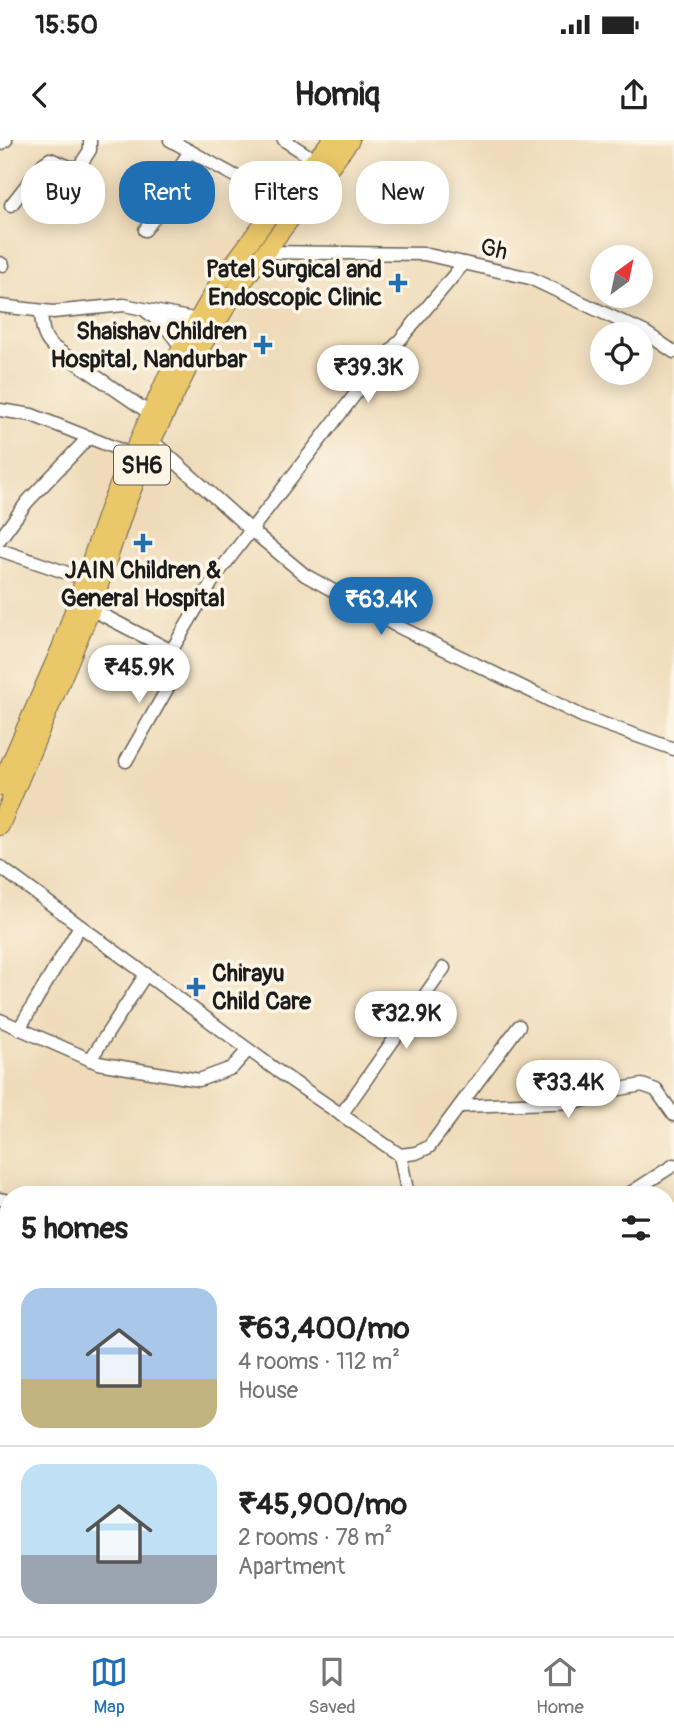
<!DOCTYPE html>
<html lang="en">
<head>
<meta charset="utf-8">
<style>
  :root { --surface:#fff; --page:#f2f2f2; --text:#222; --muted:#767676; --line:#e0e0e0; --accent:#1f6fb2 }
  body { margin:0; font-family:Pangolin,sans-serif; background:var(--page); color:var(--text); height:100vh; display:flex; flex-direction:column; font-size:26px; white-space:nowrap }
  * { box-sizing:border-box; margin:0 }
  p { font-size:23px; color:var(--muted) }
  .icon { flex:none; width:38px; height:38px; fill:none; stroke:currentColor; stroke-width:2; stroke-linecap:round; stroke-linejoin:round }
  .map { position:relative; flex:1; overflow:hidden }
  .sheet { position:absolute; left:0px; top:1046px; width:676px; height:450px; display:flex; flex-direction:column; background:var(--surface); border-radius:28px 28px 0 0; box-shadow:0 4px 18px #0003 }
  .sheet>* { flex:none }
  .top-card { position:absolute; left:21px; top:21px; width:634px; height:63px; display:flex; gap:14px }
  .needle { width:46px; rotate:33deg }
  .fabs { position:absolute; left:590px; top:105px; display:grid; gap:14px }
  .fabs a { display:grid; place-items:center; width:63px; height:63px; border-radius:50%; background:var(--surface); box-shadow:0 4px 18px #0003; font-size:35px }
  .price { position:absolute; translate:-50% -60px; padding:0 16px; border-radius:24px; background:#fff; color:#222; font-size:23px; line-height:46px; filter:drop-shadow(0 2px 4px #0008) }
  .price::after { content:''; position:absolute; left:50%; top:42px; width:21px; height:16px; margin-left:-10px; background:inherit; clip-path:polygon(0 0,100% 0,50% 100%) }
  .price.active { background:var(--accent); color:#fff }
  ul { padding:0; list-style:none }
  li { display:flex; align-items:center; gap:21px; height:175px; padding:0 21px }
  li+li { border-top:2px solid var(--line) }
  li span { display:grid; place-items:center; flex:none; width:196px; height:140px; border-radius:21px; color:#555 }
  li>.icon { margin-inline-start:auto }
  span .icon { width:84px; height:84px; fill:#fffc; stroke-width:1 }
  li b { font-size:30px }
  h2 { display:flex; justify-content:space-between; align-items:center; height:84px; padding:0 21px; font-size:30px }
  .chip { padding:0 24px; border-radius:28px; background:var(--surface); box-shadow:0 4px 18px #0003; font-size:24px; line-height:63px }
  .chip.active { background:var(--accent); color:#fff }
  .status { display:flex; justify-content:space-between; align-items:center; height:49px; padding:0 35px; background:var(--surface); direction:ltr }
  .status svg { height:19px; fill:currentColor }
  header { display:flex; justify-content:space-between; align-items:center; height:91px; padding:0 21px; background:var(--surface); font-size:32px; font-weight:700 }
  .menu { display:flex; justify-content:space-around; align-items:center; height:98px; border-top:2px solid var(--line); background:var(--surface); font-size:19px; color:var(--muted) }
  .menu a { display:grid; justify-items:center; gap:4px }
  .menu .active { color:var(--accent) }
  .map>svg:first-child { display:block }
</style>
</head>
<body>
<div class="status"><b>15:50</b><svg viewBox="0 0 49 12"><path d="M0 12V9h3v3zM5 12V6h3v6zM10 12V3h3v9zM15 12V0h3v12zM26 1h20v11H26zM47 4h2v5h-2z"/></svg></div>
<header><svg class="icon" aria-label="back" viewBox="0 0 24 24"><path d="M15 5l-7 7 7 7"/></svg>Homiq<svg class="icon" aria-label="share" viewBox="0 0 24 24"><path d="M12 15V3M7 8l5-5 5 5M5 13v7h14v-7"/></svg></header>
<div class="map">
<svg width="674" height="1496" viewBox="0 0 674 1496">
  <rect width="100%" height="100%" fill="#fcf5e5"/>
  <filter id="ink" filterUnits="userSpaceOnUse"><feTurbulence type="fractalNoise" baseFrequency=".0143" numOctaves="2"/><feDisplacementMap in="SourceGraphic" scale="14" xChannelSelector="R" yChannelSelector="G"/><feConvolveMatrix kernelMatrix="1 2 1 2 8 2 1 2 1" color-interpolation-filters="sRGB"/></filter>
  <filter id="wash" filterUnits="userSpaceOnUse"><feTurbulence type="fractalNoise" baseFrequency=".00686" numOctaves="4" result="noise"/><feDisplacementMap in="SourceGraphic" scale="28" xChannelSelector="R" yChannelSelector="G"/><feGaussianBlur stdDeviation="1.57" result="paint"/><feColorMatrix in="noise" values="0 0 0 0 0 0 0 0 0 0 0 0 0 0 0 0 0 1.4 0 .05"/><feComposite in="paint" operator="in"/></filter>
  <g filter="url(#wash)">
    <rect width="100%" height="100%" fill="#efdbb9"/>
  </g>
  <g filter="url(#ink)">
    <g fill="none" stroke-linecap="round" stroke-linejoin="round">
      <g stroke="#665f53" stroke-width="15">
        <g id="minor">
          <path d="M170,0L280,61"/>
          <path d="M284,0L315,20"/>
          <path d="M0,4L6,0"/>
          <path d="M11,65L44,23L50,19L70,27H79L90,10V0"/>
          <path d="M145,90L155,77L167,46L190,11"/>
          <path d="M262,112L424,114L530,138L646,193L674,212"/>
          <path d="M0,123L3,125"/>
          <path d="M0,166L53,172L124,165L203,181"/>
          <path d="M146,171L165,186L186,213"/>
          <path d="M41,172C42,185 42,196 52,206L151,274"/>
          <path d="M0,270L32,275L138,317"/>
          <path d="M148,297L251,390L305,435L393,484L584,577L674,609"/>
          <path d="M0,399L27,362L89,297"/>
          <path d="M0,410L85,439"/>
          <path d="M91,469L168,509L173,508L215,437L360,248L464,123"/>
          <path d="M126,621L175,535L179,527L171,509"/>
          <path d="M0,727L279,932L400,1015L416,1013L429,1007L519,886"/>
          <path d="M0,880L98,923L199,940L232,928L248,910"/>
          <path d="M19,889L80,786"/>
          <path d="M90,920L146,834"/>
          <path d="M461,966L579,962L615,950L642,945L656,950L674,975"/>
          <path d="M341,975L444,828"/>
          <path d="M400,1015L408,1055"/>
          <path d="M627,1055L674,1025"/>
          <path d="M0,1059L9,1061"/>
          <path d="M667,1320L674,1324"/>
          <path d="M667,1408L674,1387"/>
          <path d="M0,1447L6,1450L9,1448"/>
          <path d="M667,1467L674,1469"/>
          <path d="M420,1488L423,1496"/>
          <path d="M111,1496L118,1488"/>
          <path d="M394,1496L400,1488"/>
          <path d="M587,1496L590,1488"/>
          <path d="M637,1496L640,1488"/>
        </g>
      </g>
      <g stroke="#665f53" stroke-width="20">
        <g id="primary">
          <path d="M0,647L61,508L111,363L174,221L220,142L276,66L332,0"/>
          <path d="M0,686L91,469L127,362L152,300L188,228L238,148L350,0"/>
          <path d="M0,1267L9,1276"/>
          <path d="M0,1286L9,1294"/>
          <path d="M208,1488L217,1496"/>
          <path d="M228,1488L236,1496"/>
        </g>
      </g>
      <use href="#minor" stroke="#fff" stroke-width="12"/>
      <use href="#primary" stroke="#eac769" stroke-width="18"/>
    </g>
  </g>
  <g fill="#1f6fb2" stroke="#fcf5e5" stroke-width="2.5">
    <path d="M394.5 132.5h7v7h7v7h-7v7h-7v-7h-7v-7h7z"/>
    <path d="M259.5 194.5h7v7h7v7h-7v7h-7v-7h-7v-7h7z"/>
    <path d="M139.5 392.5h7v7h7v7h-7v7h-7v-7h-7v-7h7z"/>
    <path d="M192.5 836.5h7v7h7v7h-7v7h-7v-7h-7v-7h7z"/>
  </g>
  <g text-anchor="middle" stroke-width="7" stroke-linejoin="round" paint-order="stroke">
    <rect fill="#fcf5e5" stroke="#5f5d58" stroke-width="2" x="114" y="305.5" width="56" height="39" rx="5"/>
    <g font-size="23" font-weight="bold" fill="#1c1c1c">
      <text x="142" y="333">SH6</text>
    </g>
    <g font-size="24" fill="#1c1c1c" stroke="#fcf5e5">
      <text transform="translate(494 109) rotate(13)" y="8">Gh</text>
    </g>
    <g font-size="24" font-weight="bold" fill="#1c1c1c" stroke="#fcf5e5" text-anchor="end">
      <text x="382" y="137">Patel Surgical and<tspan x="382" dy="28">Endoscopic Clinic</tspan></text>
      <text x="247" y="199">Shaishav Children<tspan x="247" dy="28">Hospital, Nandurbar</tspan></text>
      <text x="143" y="438" text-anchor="middle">JAIN Children &amp;<tspan x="143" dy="28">General Hospital</tspan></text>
      <text x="212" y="841" text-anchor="start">Chirayu<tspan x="212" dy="28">Child Care</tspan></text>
    </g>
  </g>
</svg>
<div class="fabs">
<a><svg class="needle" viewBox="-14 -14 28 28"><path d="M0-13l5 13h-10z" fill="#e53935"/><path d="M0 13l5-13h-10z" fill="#767676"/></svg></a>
<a><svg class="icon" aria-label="locate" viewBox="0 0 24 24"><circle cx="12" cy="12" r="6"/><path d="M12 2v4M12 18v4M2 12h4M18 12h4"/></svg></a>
</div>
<b class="price" style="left:368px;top:265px">₹39.3K</b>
<b class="price active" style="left:381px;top:497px">₹63.4K</b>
<b class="price" style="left:139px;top:565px">₹45.9K</b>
<b class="price" style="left:406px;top:911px">₹32.9K</b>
<b class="price" style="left:568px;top:980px">₹33.4K</b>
<div class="top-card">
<a class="chip">Buy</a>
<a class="chip active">Rent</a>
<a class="chip">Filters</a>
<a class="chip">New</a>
</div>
<section class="sheet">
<h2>5 homes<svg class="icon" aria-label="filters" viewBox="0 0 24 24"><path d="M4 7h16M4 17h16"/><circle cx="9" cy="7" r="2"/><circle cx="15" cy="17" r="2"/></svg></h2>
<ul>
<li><span style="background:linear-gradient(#a9c7e8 65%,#c2b280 0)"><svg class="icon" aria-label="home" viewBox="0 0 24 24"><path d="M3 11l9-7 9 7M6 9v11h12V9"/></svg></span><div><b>₹63,400/mo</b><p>4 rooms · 112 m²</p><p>House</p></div></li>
<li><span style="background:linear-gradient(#bfe0f5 65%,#9aa5b1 0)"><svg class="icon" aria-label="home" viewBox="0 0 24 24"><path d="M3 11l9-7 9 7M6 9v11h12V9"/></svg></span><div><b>₹45,900/mo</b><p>2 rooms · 78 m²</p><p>Apartment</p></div></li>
</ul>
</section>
</div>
<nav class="menu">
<a class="active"><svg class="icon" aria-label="map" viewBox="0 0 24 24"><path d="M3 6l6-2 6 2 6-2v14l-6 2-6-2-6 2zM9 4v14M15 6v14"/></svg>Map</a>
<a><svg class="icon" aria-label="saved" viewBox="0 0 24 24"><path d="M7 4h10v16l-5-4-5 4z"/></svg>Saved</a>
<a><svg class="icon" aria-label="home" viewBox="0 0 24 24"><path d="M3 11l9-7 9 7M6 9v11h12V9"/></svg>Home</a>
</nav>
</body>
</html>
